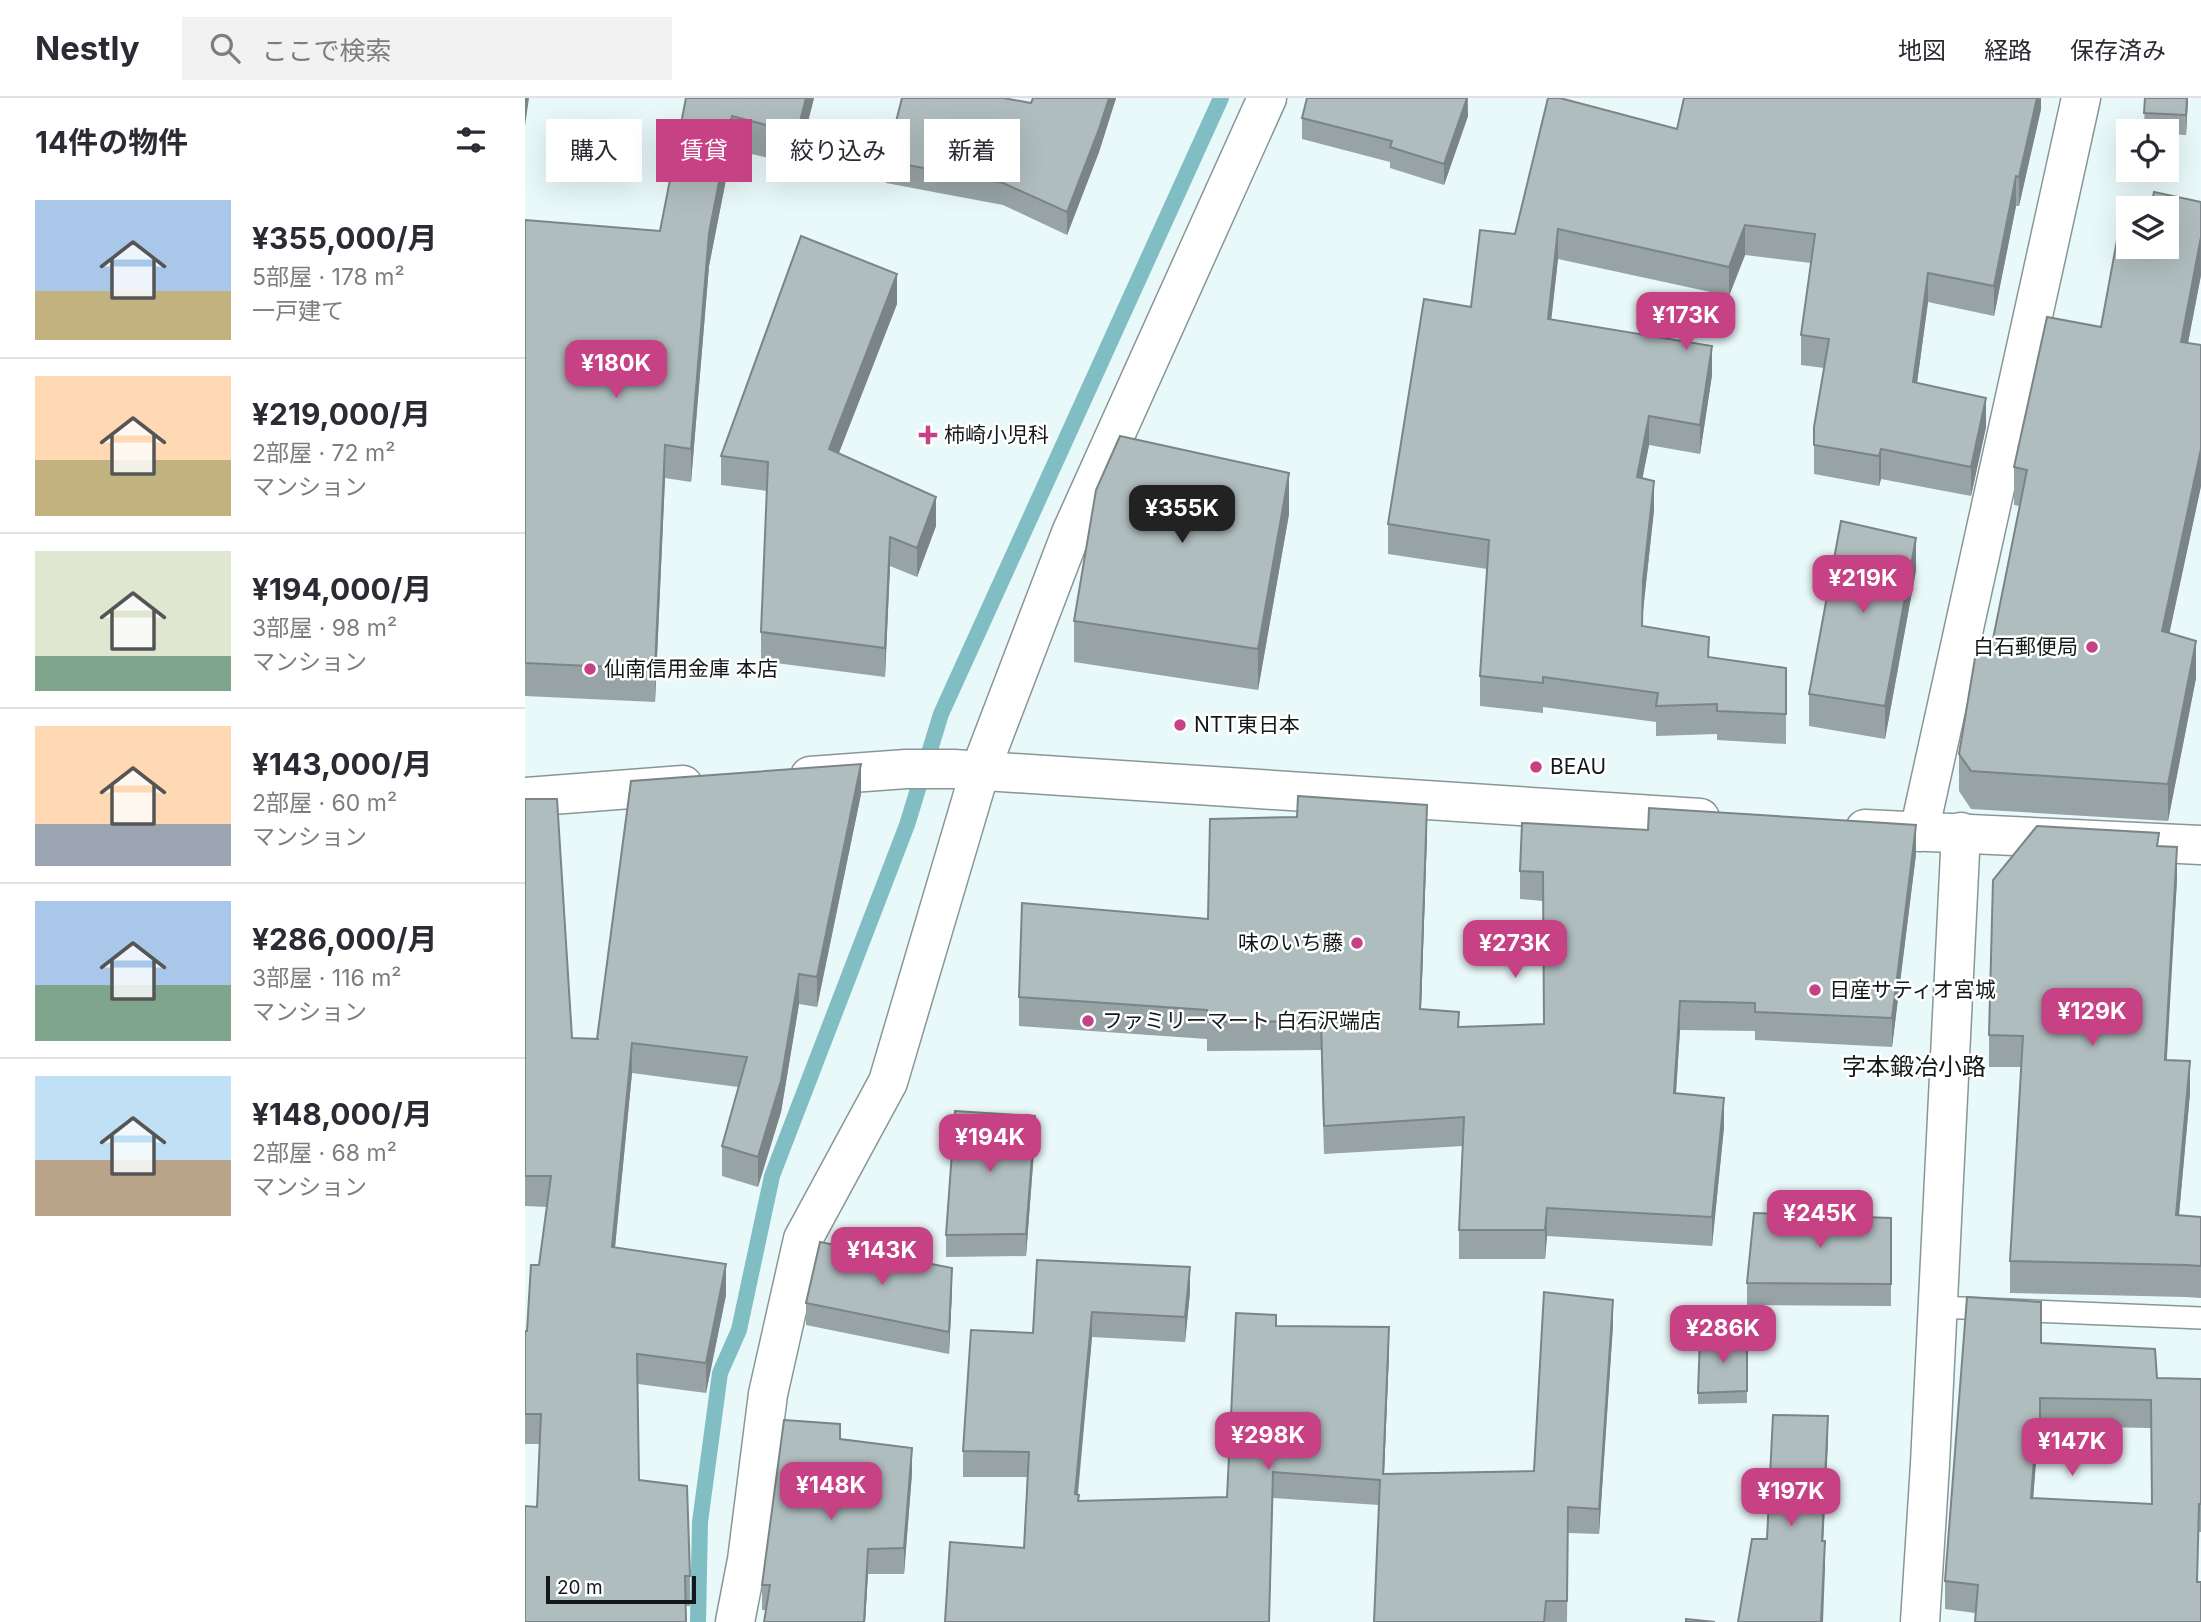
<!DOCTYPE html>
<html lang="ja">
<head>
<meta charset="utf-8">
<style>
  :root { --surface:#fff; --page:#f2f2f3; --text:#2b2b33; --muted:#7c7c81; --line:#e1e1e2; --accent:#c74284 }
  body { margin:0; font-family:Inter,"Noto Sans JP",sans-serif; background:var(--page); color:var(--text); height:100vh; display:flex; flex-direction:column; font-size:26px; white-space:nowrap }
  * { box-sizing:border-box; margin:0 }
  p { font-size:23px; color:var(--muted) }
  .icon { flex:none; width:38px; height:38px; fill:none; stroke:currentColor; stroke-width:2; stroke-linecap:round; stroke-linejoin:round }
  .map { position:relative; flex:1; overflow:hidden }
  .sheet { display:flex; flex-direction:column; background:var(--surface); width:525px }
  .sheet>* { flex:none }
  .guide { position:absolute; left:21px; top:21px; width:665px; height:63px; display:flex; gap:14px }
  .tools { position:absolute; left:1591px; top:21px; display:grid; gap:14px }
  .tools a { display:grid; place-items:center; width:63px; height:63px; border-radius:0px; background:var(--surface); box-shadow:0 7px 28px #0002; font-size:35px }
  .scale { position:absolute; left:21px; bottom:18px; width:150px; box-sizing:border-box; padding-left:7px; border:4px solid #131818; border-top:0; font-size:19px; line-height:24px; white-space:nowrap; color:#131818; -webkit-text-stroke:5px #fff; paint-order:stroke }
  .price { position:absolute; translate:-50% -60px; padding:0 16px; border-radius:14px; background:var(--accent); color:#fff; font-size:23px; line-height:46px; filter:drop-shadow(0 2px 4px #0008) }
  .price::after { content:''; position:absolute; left:50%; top:42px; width:21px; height:16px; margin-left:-10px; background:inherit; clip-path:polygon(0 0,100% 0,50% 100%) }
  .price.current { background:#222; color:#fff }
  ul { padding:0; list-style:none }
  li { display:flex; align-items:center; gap:21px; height:175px; padding:0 35px }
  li+li { border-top:2px solid var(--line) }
  li span { display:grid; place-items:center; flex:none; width:196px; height:140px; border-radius:0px; color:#555 }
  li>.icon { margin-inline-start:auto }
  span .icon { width:84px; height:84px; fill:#fffc; stroke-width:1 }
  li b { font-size:30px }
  h2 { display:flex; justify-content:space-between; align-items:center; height:84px; padding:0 35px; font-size:30px }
  .pill { padding:0 24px; border-radius:0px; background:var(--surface); box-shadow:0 7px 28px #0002; font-size:24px; line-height:63px }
  .pill.current { background:var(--accent); color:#fff }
  header { display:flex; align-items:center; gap:42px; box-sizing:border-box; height:98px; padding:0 35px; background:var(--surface); border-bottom:2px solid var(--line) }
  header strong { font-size:33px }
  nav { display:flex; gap:38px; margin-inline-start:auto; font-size:24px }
  .search { width:490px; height:63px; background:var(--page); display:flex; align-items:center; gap:18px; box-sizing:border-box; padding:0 24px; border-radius:0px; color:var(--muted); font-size:26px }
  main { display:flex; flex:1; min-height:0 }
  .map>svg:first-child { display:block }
</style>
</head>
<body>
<header>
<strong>Nestly</strong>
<div class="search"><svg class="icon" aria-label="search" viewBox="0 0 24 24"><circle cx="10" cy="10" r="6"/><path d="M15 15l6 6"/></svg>ここで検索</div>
<nav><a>地図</a><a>経路</a><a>保存済み</a></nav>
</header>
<main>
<section class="sheet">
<h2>14件の物件<svg class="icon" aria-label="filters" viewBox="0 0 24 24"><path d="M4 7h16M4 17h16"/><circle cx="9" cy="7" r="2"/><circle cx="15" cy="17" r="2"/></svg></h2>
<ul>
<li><span style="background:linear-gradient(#a9c7e8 65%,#c2b280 0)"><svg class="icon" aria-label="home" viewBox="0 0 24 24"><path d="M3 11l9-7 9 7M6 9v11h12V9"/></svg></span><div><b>¥355,000/月</b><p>5部屋 · 178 m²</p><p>一戸建て</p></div></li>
<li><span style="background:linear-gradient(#ffd9b3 60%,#c2b280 0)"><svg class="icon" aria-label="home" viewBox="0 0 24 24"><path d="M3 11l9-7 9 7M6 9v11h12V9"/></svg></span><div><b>¥219,000/月</b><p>2部屋 · 72 m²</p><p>マンション</p></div></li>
<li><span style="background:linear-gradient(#dfe7d0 75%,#7fa58c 0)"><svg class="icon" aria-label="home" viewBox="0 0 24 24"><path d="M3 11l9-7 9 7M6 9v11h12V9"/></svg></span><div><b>¥194,000/月</b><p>3部屋 · 98 m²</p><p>マンション</p></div></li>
<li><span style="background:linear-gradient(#ffd9b3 70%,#9aa5b1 0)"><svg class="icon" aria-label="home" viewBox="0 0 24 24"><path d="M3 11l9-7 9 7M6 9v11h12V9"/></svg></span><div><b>¥143,000/月</b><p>2部屋 · 60 m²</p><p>マンション</p></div></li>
<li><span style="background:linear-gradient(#a9c7e8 60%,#7fa58c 0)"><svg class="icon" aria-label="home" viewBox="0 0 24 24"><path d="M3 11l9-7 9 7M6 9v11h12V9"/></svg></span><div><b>¥286,000/月</b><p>3部屋 · 116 m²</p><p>マンション</p></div></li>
<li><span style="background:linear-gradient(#bfe0f5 60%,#b9a48a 0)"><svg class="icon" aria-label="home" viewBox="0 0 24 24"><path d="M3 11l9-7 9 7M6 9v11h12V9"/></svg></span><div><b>¥148,000/月</b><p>2部屋 · 68 m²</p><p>マンション</p></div></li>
</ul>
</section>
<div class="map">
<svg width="1676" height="1524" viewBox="0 0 1676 1524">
  <rect width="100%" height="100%" fill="#e9f8f9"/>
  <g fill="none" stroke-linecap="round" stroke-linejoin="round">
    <path stroke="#80bec4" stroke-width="16" d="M173,1524L175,1424L195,1275L214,1232L247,1078L382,727L416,616L696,0"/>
    <g stroke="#889697" stroke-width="24">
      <path id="service" d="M1412,1209L1676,1220"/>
    </g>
    <g stroke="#889697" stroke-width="41">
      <g id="minor">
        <path d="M1394,734L1556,0"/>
        <path d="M210,1524L222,1462L243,1296L278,1141L363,984L455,673L546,435L742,0"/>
        <path d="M1395,1524L1405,1366L1436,734"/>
      </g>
    </g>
    <g stroke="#889697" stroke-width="41">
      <g id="tertiary">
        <path d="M285,678L381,671H429L1175,720"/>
        <path d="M0,699L158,687"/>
        <path d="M1340,731L1676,747"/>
      </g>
    </g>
    <use href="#service" stroke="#fff" stroke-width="21"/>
    <use href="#minor" stroke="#fff" stroke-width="38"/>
    <use href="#tertiary" stroke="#fff" stroke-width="38"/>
  </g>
  <g fill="#97a3a4" fill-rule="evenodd">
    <path d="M161,0H289L272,67L207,51L184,168L166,384L140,380L130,604L0,598V122L135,133Z"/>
    <path d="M508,0H591L574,54L542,137L478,107L361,85V63L506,5Z"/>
    <path d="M943,0V18L919,87L865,70V64L777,41V20Z"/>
    <path d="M1516,0V11L1494,108H1491L1469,218L1403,204L1392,285L1461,329L1446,398L1356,381L1354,388L1289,376V329L1299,270L1276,267V237L1286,165L1220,157L1204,198L1033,161L1026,222L1187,277L1175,356L1124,347L1117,380L1129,412L1118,513V528L1184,559L1261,570V646L1192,642V636L1131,638V624L1018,609V615L955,608V578L962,471L863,456V426L946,209L990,136L1152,31Z"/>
    <path d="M1620,0H1663L1661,37L1642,36V33H1619Z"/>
    <path d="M1676,177L1663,245L1676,388L1644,535L1671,580L1643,723L1446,711L1434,693V656L1466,551L1494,408L1489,407V369L1576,229Z"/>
    <path d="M372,206L314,355L411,428L392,479L365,468L360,579L236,563V534L242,393L196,387V358Z"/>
    <path d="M764,416L733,592L549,564V523Z"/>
    <path d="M1391,472L1360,641L1284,628V596Z"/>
    <path d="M336,696L292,909L274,906L256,1014L233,1089L197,1078V1048L213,989L107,975L90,1150L201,1197L181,1295L113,1286L114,1382L165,1478V1508H161L12,1409L14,1346H0V1233H2L14,1167L22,1109L0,1108V701L47,940L72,941Z"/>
    <path d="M902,736L896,911L934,929L1019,926L1018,803L995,801V773L1391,756L1367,949L1230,942V933L1155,932L1151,995L1199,1029L1187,1148L1022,1138L1020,1161H934V1132L938,1048L799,1056L796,952L682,953V941L494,928V899L683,821Z"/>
    <path d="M1634,748L1652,781L1641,962L1665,995L1654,1117L1676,1119V1200L1661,1199L1485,1195V1163L1496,969H1464V937Z"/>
    <path d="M510,1040L501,1158L421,1159V1137Z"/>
    <path d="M1366,1120V1208L1222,1207V1185Z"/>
    <path d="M512,1162L665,1194L660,1244L567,1239L553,1397L554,1403L702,1399L751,1228L864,1254L859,1376L1009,1373L1088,1227L1074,1436L1043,1435L1042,1524H849L854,1407L748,1400L744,1524H420L499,1450L502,1379H438V1353L508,1235Z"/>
    <path d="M427,1192L424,1256L281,1227V1205Z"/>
    <path d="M1222,1239V1305L1173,1306V1295Z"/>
    <path d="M1516,1245L1632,1280L1676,1281V1434H1674L1450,1515L1420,1511V1483ZM1515,1328L1626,1330V1406L1508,1400L1512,1351H1515Z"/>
    <path d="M315,1341L387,1375L379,1476H343L340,1524H239L241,1512H237V1487Z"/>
  </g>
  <g fill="#7b8486">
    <path d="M0,0H4L0,28Z"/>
    <path d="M281,0H289L272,67V35Z"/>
    <path d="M584,0H591L574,54L542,137V114Z"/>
    <path d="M942,0L943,18L919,87V66Z"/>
    <path d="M1512,0H1516V11L1494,108V79Z"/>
    <path d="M1662,0H1663L1661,37V17Z"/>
    <path d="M207,18V51L184,168L166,384V351L184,135Z"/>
    <path d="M1491,78V108L1469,218V188Z"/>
    <path d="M1220,127V157L1204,198V169Z"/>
    <path d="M1033,131V161L1023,251V221Z"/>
    <path d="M1676,139V177L1656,281V244Z"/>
    <path d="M1403,175V204L1388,314V284Z"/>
    <path d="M372,176V206L304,380V351Z"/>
    <path d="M1187,248V277L1175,356V327Z"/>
    <path d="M1461,300V329L1446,398V369Z"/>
    <path d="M1124,318V347L1112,408V379Z"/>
    <path d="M140,347V380L130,604V571Z"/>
    <path d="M1356,351V381L1354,388V358Z"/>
    <path d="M1676,351V388L1637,570V533Z"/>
    <path d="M764,375V416L733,592V551Z"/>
    <path d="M1129,383V412L1118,513L1117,557L1118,483Z"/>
    <path d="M411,399V428L392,479V450Z"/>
    <path d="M365,439V468L360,579V550Z"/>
    <path d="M1391,440V472L1360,641V608Z"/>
    <path d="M1671,543V580L1643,723V686Z"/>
    <path d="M336,666V696L292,909V879Z"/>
    <path d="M902,707V736L895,940V911Z"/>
    <path d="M1391,727V756L1367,949V920Z"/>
    <path d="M1652,749V781L1640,994V962Z"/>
    <path d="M274,876V906L256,1014L233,1089V1059Z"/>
    <path d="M1155,903V932L1149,1023V995Z"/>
    <path d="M107,945V975L87,1179V1149Z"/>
    <path d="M1665,963V995L1651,1149V1117Z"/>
    <path d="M1199,1000V1029L1187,1148V1119Z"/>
    <path d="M510,1018V1040L501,1158V1136Z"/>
    <path d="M1022,1110V1138L1020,1161V1132Z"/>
    <path d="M201,1166V1197L181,1295V1265Z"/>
    <path d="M665,1169V1194L660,1244V1219Z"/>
    <path d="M427,1170V1192L424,1256V1234Z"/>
    <path d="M1088,1202V1227L1074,1436V1411Z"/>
    <path d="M567,1214V1239L550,1422V1396Z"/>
    <path d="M864,1229V1254L858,1401V1376Z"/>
    <path d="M1303,1318V1345L1297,1470V1443Z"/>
    <path d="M1512,1323V1351L1506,1428V1400Z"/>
    <path d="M387,1350V1375L379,1476V1450Z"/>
    <path d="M1300,1443V1470L1298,1524H1296Z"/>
    <path d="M343,1451V1476L340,1524H339Z"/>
  </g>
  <g fill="#b0bdbf" stroke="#7b8486" stroke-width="2" fill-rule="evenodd">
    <path d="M161,0H281L272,35L207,18L184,135L166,351L140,347L130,571L0,565V122L135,133Z"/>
    <path d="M377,0H478L506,5L508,0H584L574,31L542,114L478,85L361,63Z"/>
    <path d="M782,0H942L919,66L865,49L867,43L777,20Z"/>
    <path d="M1023,0H1035L1152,31L1159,0H1512L1494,79L1491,78L1469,188L1403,175L1388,284L1461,300L1446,369L1356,351L1354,358L1289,347V329L1304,241L1276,237L1290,136L1220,127L1204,169L1033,131L1023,221L1187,248L1175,327L1124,318L1112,379L1129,383L1118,483L1117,528L1184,539L1183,559L1261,570V616L1192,613V606L1131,608L1133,595L1018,579V585L955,578L964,442L863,426L899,201L946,209L955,132L990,136Z"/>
    <path d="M1620,0H1662L1661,17L1619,15Z"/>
    <path d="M1629,94L1676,104V139L1656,244L1676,247V351L1637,533L1671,543L1643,686L1446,673L1434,656L1452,548L1466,551L1502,372L1489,369L1522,219L1576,229L1597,115L1603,116V149H1642V110H1626Z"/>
    <path d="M276,138L372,176L304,351L411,399L392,450L365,439L360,550L236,534L243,364L196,358Z"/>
    <path d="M595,338L764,375L733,551L549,523L571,392Z"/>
    <path d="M1316,423L1391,440L1360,608L1284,596Z"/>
    <path d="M336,666L292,879L274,876L256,983L233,1059L197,1048L222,959L107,945L87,1149L201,1166L181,1265L112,1256L114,1382L162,1388L165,1478H160L161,1524H0V1408L12,1409L16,1316H0V1233H2L6,1167H14L26,1078H0V701H32L47,940L74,941H72L106,683Z"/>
    <path d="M773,698L902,707L895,911L934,914L933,929L1019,926L1018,774L995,773L997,725L1123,732L1124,710L1391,727L1367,920L1230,914V905L1155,903L1149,995L1199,1000L1187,1119L1022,1110L1020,1132H934L939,1019L799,1028L796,923L682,924V912L494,899L497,805L683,821L685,721L772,719Z"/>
    <path d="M1512,728L1634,735L1632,748L1652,749L1640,962L1665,963L1651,1117L1676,1119V1168L1661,1167L1485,1163L1498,938L1464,937L1468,782Z"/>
    <path d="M430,1013L510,1018L501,1136L421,1137Z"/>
    <path d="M1229,1115L1366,1120V1186L1222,1185Z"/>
    <path d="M295,1144L427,1170L424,1234L281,1205Z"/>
    <path d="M512,1162L665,1169L660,1219L567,1214L550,1396L554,1397L553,1403L702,1399L711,1215L751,1217V1228L864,1229L858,1376L1009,1373L1019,1194L1088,1202L1074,1411L1043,1409L1042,1503H1021L1019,1524H849L855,1382L748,1374L744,1524H420L425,1444L499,1450L504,1354L438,1353L446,1232L508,1235Z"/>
    <path d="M1442,1199L1516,1204V1245L1630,1251L1632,1280L1676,1281V1406H1674L1672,1484H1676V1524H1450L1453,1487L1420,1483ZM1515,1300L1626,1302L1627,1406L1506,1400L1512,1323H1515Z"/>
    <path d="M1175,1239H1222V1293L1173,1295Z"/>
    <path d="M1248,1317L1303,1318L1297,1443H1300L1296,1524H1213L1227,1441H1242Z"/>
    <path d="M259,1322L315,1326V1341L387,1350L379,1450L343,1451L339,1524H239L245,1487H237Z"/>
    <path d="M1161,1521L1190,1524H1161Z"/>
  </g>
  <g fill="#c74284" stroke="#fff" stroke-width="2.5">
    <path d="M399.5 326.5h7v7h7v7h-7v7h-7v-7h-7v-7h7z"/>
    <circle cx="1567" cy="549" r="7"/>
    <circle cx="65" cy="571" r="7"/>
    <circle cx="655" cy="627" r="7"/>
    <circle cx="1011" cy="669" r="7"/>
    <circle cx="832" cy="845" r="7"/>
    <circle cx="1290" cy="892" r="7"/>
    <circle cx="563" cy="923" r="7"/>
  </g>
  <g text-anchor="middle" stroke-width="5" stroke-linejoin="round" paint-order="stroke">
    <g font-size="21" fill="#131818" stroke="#fff" text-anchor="start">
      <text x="419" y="344">柿崎小児科</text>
      <text x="1553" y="556" text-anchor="end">白石郵便局</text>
      <text x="79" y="578">仙南信用金庫 本店</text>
      <text x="669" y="634">NTT東日本</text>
      <text x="1025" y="676">BEAU</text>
      <text x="818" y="852" text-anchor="end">味のいち藤</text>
      <text x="1304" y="899">日産サティオ宮城</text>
      <text x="577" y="930">ファミリーマート 白石沢端店</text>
    </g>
    <g font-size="24" fill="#131818" stroke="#fff">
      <text x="1389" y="977">字本鍛冶小路</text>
    </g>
  </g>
</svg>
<div class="tools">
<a><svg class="icon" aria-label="locate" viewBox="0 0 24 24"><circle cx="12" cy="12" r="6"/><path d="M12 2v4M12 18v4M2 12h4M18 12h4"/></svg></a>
<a><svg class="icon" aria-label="layers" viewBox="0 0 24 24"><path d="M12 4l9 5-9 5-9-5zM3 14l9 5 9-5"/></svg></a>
</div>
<div class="scale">20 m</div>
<b class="price" style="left:1161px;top:254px">¥173K</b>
<b class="price" style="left:91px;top:302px">¥180K</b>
<b class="price current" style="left:657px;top:447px">¥355K</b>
<b class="price" style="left:1338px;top:517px">¥219K</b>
<b class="price" style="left:990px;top:882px">¥273K</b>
<b class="price" style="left:1567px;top:950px">¥129K</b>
<b class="price" style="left:465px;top:1076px">¥194K</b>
<b class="price" style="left:1295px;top:1152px">¥245K</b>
<b class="price" style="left:357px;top:1189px">¥143K</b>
<b class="price" style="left:1198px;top:1267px">¥286K</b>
<b class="price" style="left:743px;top:1374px">¥298K</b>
<b class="price" style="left:1547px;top:1380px">¥147K</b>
<b class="price" style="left:306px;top:1424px">¥148K</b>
<b class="price" style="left:1266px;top:1430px">¥197K</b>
<div class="guide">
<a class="pill">購入</a>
<a class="pill current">賃貸</a>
<a class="pill">絞り込み</a>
<a class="pill">新着</a>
</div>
</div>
</main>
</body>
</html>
